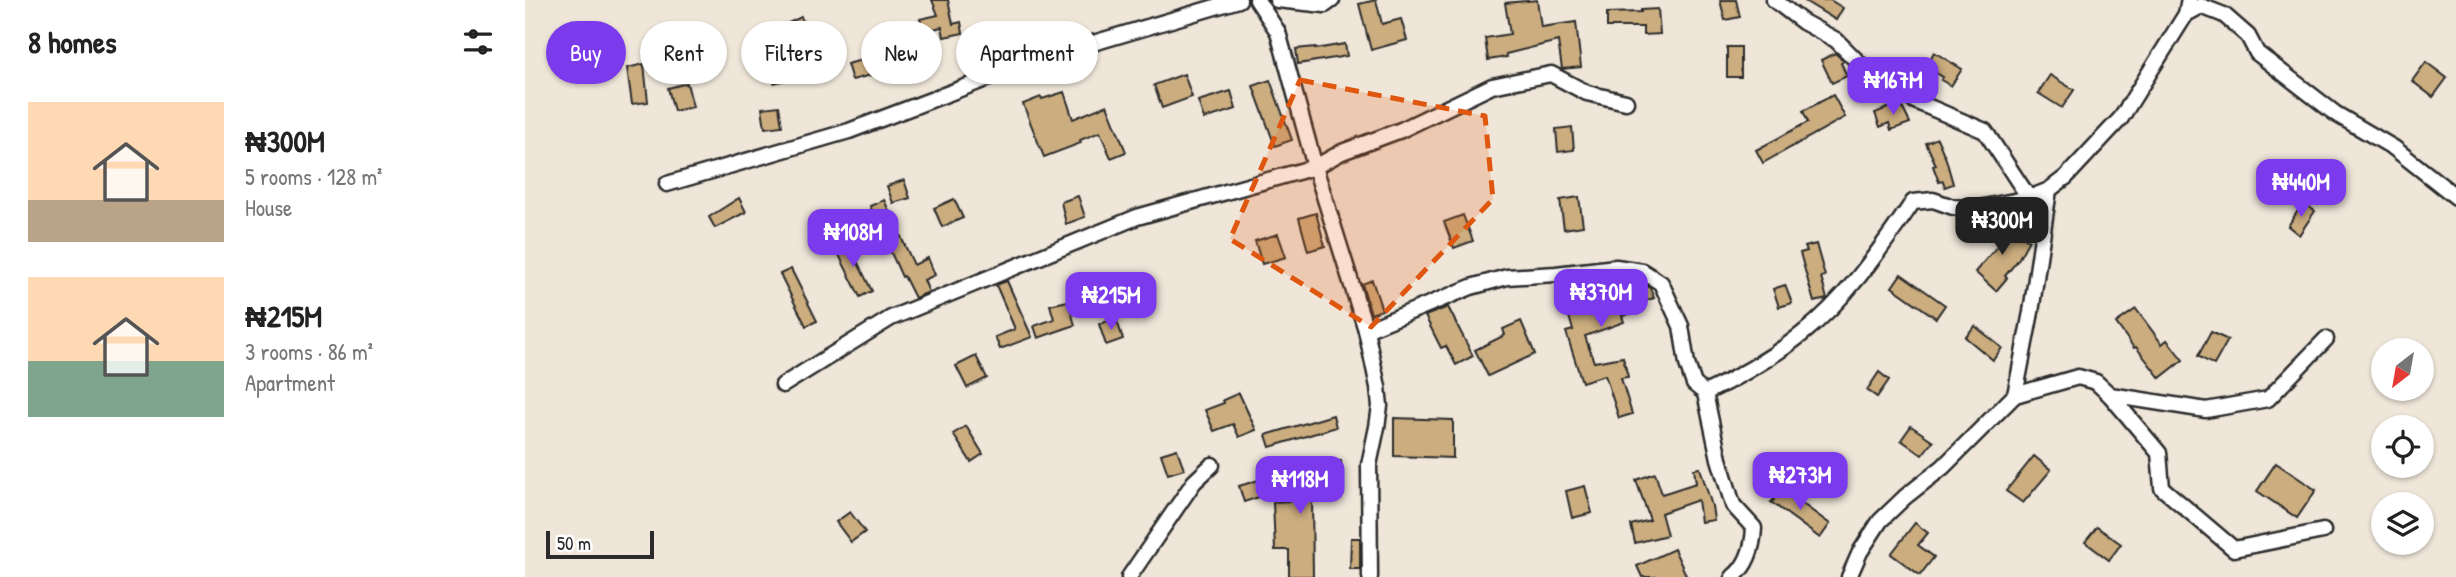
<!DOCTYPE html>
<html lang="en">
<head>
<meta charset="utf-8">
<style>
  :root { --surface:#fff; --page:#f6f6f6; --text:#222; --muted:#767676; --accent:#7c3aed }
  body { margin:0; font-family:"Patrick Hand",sans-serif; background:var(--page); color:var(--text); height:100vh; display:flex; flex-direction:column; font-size:26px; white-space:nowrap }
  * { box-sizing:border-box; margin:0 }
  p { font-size:23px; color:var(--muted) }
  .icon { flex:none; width:38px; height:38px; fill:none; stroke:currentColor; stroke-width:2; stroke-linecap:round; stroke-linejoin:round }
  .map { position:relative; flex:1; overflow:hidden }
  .panel { display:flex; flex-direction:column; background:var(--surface); width:525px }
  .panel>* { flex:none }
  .top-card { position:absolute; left:21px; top:21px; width:665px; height:63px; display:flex; gap:14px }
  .needle { width:46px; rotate:211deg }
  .fabs { position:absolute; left:1846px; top:338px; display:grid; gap:14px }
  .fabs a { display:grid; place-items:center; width:63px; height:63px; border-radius:50%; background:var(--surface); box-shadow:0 2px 5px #0004; font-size:35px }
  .scale { position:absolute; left:21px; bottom:18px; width:108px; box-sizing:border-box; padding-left:7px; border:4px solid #2b2b2b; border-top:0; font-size:19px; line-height:24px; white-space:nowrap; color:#2b2b2b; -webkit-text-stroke:5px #fff; paint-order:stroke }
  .price { position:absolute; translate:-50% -60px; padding:0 16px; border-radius:14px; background:var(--accent); color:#fff; font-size:23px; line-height:46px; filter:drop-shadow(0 2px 4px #0008) }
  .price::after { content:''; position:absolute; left:50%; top:42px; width:21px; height:16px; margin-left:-10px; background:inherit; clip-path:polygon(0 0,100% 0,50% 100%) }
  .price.active { background:#222; color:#fff }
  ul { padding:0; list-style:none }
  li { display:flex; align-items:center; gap:21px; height:175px; padding:0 28px }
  li span { display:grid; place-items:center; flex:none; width:196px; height:140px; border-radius:0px; color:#555 }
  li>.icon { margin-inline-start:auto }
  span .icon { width:84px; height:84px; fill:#fffc; stroke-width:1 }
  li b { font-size:30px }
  h2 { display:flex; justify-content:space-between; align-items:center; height:84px; padding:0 28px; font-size:30px }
  .pill { padding:0 24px; border-radius:32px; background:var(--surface); box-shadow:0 2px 5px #0004; font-size:24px; line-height:63px }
  .pill.active { background:var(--accent); color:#fff }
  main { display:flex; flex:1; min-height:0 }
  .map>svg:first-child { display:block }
</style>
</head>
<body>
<main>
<section class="panel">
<h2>8 homes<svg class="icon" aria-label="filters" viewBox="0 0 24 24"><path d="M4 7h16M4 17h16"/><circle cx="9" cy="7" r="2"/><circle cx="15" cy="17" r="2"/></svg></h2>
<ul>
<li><span style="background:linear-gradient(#ffd9b3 70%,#b9a48a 0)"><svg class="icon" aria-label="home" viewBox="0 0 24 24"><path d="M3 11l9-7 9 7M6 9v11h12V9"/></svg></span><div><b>₦300M</b><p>5 rooms · 128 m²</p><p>House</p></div></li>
<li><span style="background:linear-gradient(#ffd9b3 60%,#7fa58c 0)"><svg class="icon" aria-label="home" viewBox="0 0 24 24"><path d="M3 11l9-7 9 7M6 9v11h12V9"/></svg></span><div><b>₦215M</b><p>3 rooms · 86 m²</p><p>Apartment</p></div></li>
</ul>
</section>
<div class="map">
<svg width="1931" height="577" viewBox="0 0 1931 577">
  <rect width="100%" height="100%" fill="#efe6d9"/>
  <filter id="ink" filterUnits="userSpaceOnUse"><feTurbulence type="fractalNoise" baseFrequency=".0143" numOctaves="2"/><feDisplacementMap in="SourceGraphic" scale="14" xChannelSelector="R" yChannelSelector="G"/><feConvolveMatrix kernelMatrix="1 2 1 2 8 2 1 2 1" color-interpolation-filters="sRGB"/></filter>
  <g filter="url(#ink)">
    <g fill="#cbad7f" stroke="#2b2b2b" stroke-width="2">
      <path d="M407,0H423L428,24L436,22L438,33L419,37L417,27L399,31L395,19L413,15Z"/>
      <path d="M851,0L857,24L876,19L882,40L846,50L834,4Z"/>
      <path d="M1012,0L1016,27L1051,22L1056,67L1037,69L1033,41L981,54L982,57L963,60L960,38L985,34L980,3Z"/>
      <path d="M1195,0H1211L1215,17L1200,20Z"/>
      <path d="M1278,0H1305L1318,8L1311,20Z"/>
      <path d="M1133,9L1135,34L1118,35V27H1082V13L1116,12V10Z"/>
      <path d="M276,17L293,54H296L300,69L249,83L245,62L272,55L259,25Z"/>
      <path d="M820,44L822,56L773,64L771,49L790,47V49Z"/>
      <rect x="1202" y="47" width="14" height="30"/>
      <path d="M1409,52L1437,69L1426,86L1416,80L1418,77L1401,67Z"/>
      <path d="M1310,53L1319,61L1316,63L1322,76L1307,83L1296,60Z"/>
      <path d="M341,59L346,75L327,80L322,64Z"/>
      <path d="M1901,62L1922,78L1908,97L1887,81Z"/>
      <path d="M119,64L123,102L107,104L102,68Z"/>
      <path d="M659,74L667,97L637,108L629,85Z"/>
      <path d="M1525,75L1549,90L1537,108L1513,93Z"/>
      <path d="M745,80L767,140L750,146L728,86Z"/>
      <path d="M162,83L168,107L149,111L143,88Z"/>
      <path d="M706,91L711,109L679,119L673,101Z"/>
      <path d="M539,92L548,119L582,105L601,152L586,158L575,132L555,140L556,143L519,157L498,104L516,97L517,99Z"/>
      <path d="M1308,95L1320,117L1238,163L1231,150L1283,122L1278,111Z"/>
      <path d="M1375,103L1385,123L1366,130L1364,123L1355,127L1350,113Z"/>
      <path d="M254,106L257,126L240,128L237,108Z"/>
      <path d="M1047,127L1049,150L1033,152L1031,129Z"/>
      <path d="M1412,138L1421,159L1428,184L1420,187L1418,181L1414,182L1408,166L1411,165L1401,143Z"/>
      <path d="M379,180L385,198L368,203L362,186Z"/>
      <path d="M553,196L560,217L541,224L536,202Z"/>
      <path d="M1054,197L1058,226L1039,229L1035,200Z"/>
      <path d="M214,198L221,212L190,228L184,217Z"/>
      <path d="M429,199L438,218L417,227L409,208Z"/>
      <path d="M359,200L389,265L403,258L410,275L399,280L404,292L390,298L379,276L377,277L345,206Z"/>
      <path d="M1778,203L1790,211L1774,235L1763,226Z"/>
      <path d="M791,213L800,246L783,251L774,218Z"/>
      <path d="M938,215L948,241L929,248L919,222Z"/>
      <path d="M1474,223L1504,240L1493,260L1480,276L1482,278L1471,291L1450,272L1476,242L1467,237Z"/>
      <path d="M753,234L761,257L737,264L730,241Z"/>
      <path d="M322,241L347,291L335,297L310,247Z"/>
      <path d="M1291,244L1300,276L1296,277L1302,299L1289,302L1275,253L1282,251L1280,247Z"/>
      <path d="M266,269L292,321L281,326L255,274Z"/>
      <path d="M1376,274L1420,305L1411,318L1367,287Z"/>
      <path d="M1084,277L1088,293L1121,285L1125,288L1129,298L1116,302L1119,310L1097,316L1099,322L1060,336L1069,362L1098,357L1103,377L1096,378L1107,414L1094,418L1080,375L1057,382L1041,332L1048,330L1035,286L1049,282Z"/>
      <path d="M847,280L857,310L846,314L837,284Z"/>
      <path d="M482,281L507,337L475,349L470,337L490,329L471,285Z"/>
      <path d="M1260,285L1267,303L1254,307L1248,289Z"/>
      <path d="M543,301L550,325L513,338L509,326L529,319L525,305Z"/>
      <path d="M923,307L948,356L931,365L921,346L916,348L900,316Z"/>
      <path d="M1611,309L1637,344L1642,340L1658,360L1635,378L1611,347L1609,348L1591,323Z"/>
      <path d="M591,318L598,339L581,345L574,324Z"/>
      <path d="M996,321L1010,354L963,376L950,350L980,335L978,329Z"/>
      <path d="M1450,326L1477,348L1468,360L1440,337Z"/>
      <path d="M1686,332L1703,340L1689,365L1673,356Z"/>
      <path d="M451,356L462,378L442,388L431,366Z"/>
      <path d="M1354,372L1364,380L1352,397L1342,390Z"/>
      <path d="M714,393L731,430L714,437L708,424L689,431L680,410L699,403L698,400Z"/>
      <path d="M808,415L811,427L745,447L741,435Z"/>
      <path d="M869,418L928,420V458L869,456Z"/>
      <path d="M441,426L458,454L446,462L428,434Z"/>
      <path d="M1386,426L1408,441L1397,455L1376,440Z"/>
      <path d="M652,449L659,469L643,474L636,454Z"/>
      <path d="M1509,456L1526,470L1498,503L1481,491Z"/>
      <path d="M816,461L817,473L792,475V498H787L788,576H764V550H750L748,502L767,501L766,478H761L760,466Z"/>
      <path d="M1751,463L1791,490L1772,518L1732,491Z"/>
      <path d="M1175,468L1187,506L1189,520L1176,522L1173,500L1136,513L1142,535L1110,543L1106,525L1125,520L1111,480L1130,473L1137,494L1171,483L1169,469Z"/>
      <path d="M737,479L740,495L719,502L714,486Z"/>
      <path d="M1060,486L1067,513L1047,518L1041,491Z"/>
      <path d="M1264,486L1271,499L1305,524L1295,538L1246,502L1249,500L1247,496Z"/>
      <path d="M325,512L340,532L326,542L311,522Z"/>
      <path d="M1390,523L1403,533L1393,545L1409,557L1395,575L1366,554Z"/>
      <path d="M1572,527L1596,544L1584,560L1560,542Z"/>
      <path d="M826,538H835V569H825Z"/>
      <path d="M1149,549L1162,577H1117L1112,566Z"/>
    </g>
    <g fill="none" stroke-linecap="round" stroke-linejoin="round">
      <g stroke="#2b2b2b" stroke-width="19">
        <g id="minor">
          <path d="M732,0L753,32L790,167L841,330L853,387L855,406L852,427L844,465L845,577"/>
          <path d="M752,0L800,5L807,0"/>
          <path d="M1249,0L1278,22L1311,40L1346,75L1390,101L1460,131L1504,198"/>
          <path d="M1661,14L1676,6L1699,15L1723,36L1732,53L1811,114L1869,148L1931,197"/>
          <path d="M142,184L324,131L514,59L714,0"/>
          <path d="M841,330L946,287L982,277L1031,274L1091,267L1117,271L1136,283L1156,326L1162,364L1169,384L1180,393"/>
          <path d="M258,385L366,318L612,217L790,167L817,152L876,130L967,86L1026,74L1062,93L1101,102"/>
          <path d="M1490,395L1553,377L1571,382L1585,395L1634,453L1637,488L1709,549L1798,531"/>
          <path d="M1585,395L1681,410L1743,399L1801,339"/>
          <path d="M604,577L669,482L687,465"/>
          <path d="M1208,577C1223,565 1228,547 1229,528L1208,505L1194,459L1180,393C1214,377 1247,358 1277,334C1322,299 1356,248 1388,202L1408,200L1428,207L1449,209L1504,198L1524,190L1541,177L1596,118L1661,14L1664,0"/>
          <path d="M1324,577L1335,552L1355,521L1380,497L1418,467L1490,395L1506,312L1524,190"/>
        </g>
      </g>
      <use href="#minor" stroke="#fff" stroke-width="14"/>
    </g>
  </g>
  <path fill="#df570e" fill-opacity="0.2" stroke="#df570e" stroke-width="5" stroke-dasharray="14 9" stroke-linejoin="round" d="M775,80L960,116L968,199L846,327L705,239Z"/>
</svg>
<div class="fabs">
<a><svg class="needle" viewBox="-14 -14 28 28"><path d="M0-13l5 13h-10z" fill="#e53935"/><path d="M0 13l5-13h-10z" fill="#767676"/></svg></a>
<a><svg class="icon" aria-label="locate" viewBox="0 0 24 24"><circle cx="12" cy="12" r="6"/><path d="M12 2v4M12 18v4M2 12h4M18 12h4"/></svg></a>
<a><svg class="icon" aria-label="layers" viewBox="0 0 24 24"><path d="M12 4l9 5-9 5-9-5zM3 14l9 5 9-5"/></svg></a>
</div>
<div class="scale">50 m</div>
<b class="price" style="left:1368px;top:117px">₦167M</b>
<b class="price" style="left:1776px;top:219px">₦440M</b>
<b class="price active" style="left:1477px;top:257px">₦300M</b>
<b class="price" style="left:328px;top:269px">₦108M</b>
<b class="price" style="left:1076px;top:329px">₦370M</b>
<b class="price" style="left:586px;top:332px">₦215M</b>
<b class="price" style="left:1275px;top:512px">₦273M</b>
<b class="price" style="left:775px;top:516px">₦118M</b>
<div class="top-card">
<a class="pill active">Buy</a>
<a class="pill">Rent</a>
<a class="pill">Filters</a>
<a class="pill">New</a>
<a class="pill">Apartment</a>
</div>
</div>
</main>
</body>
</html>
